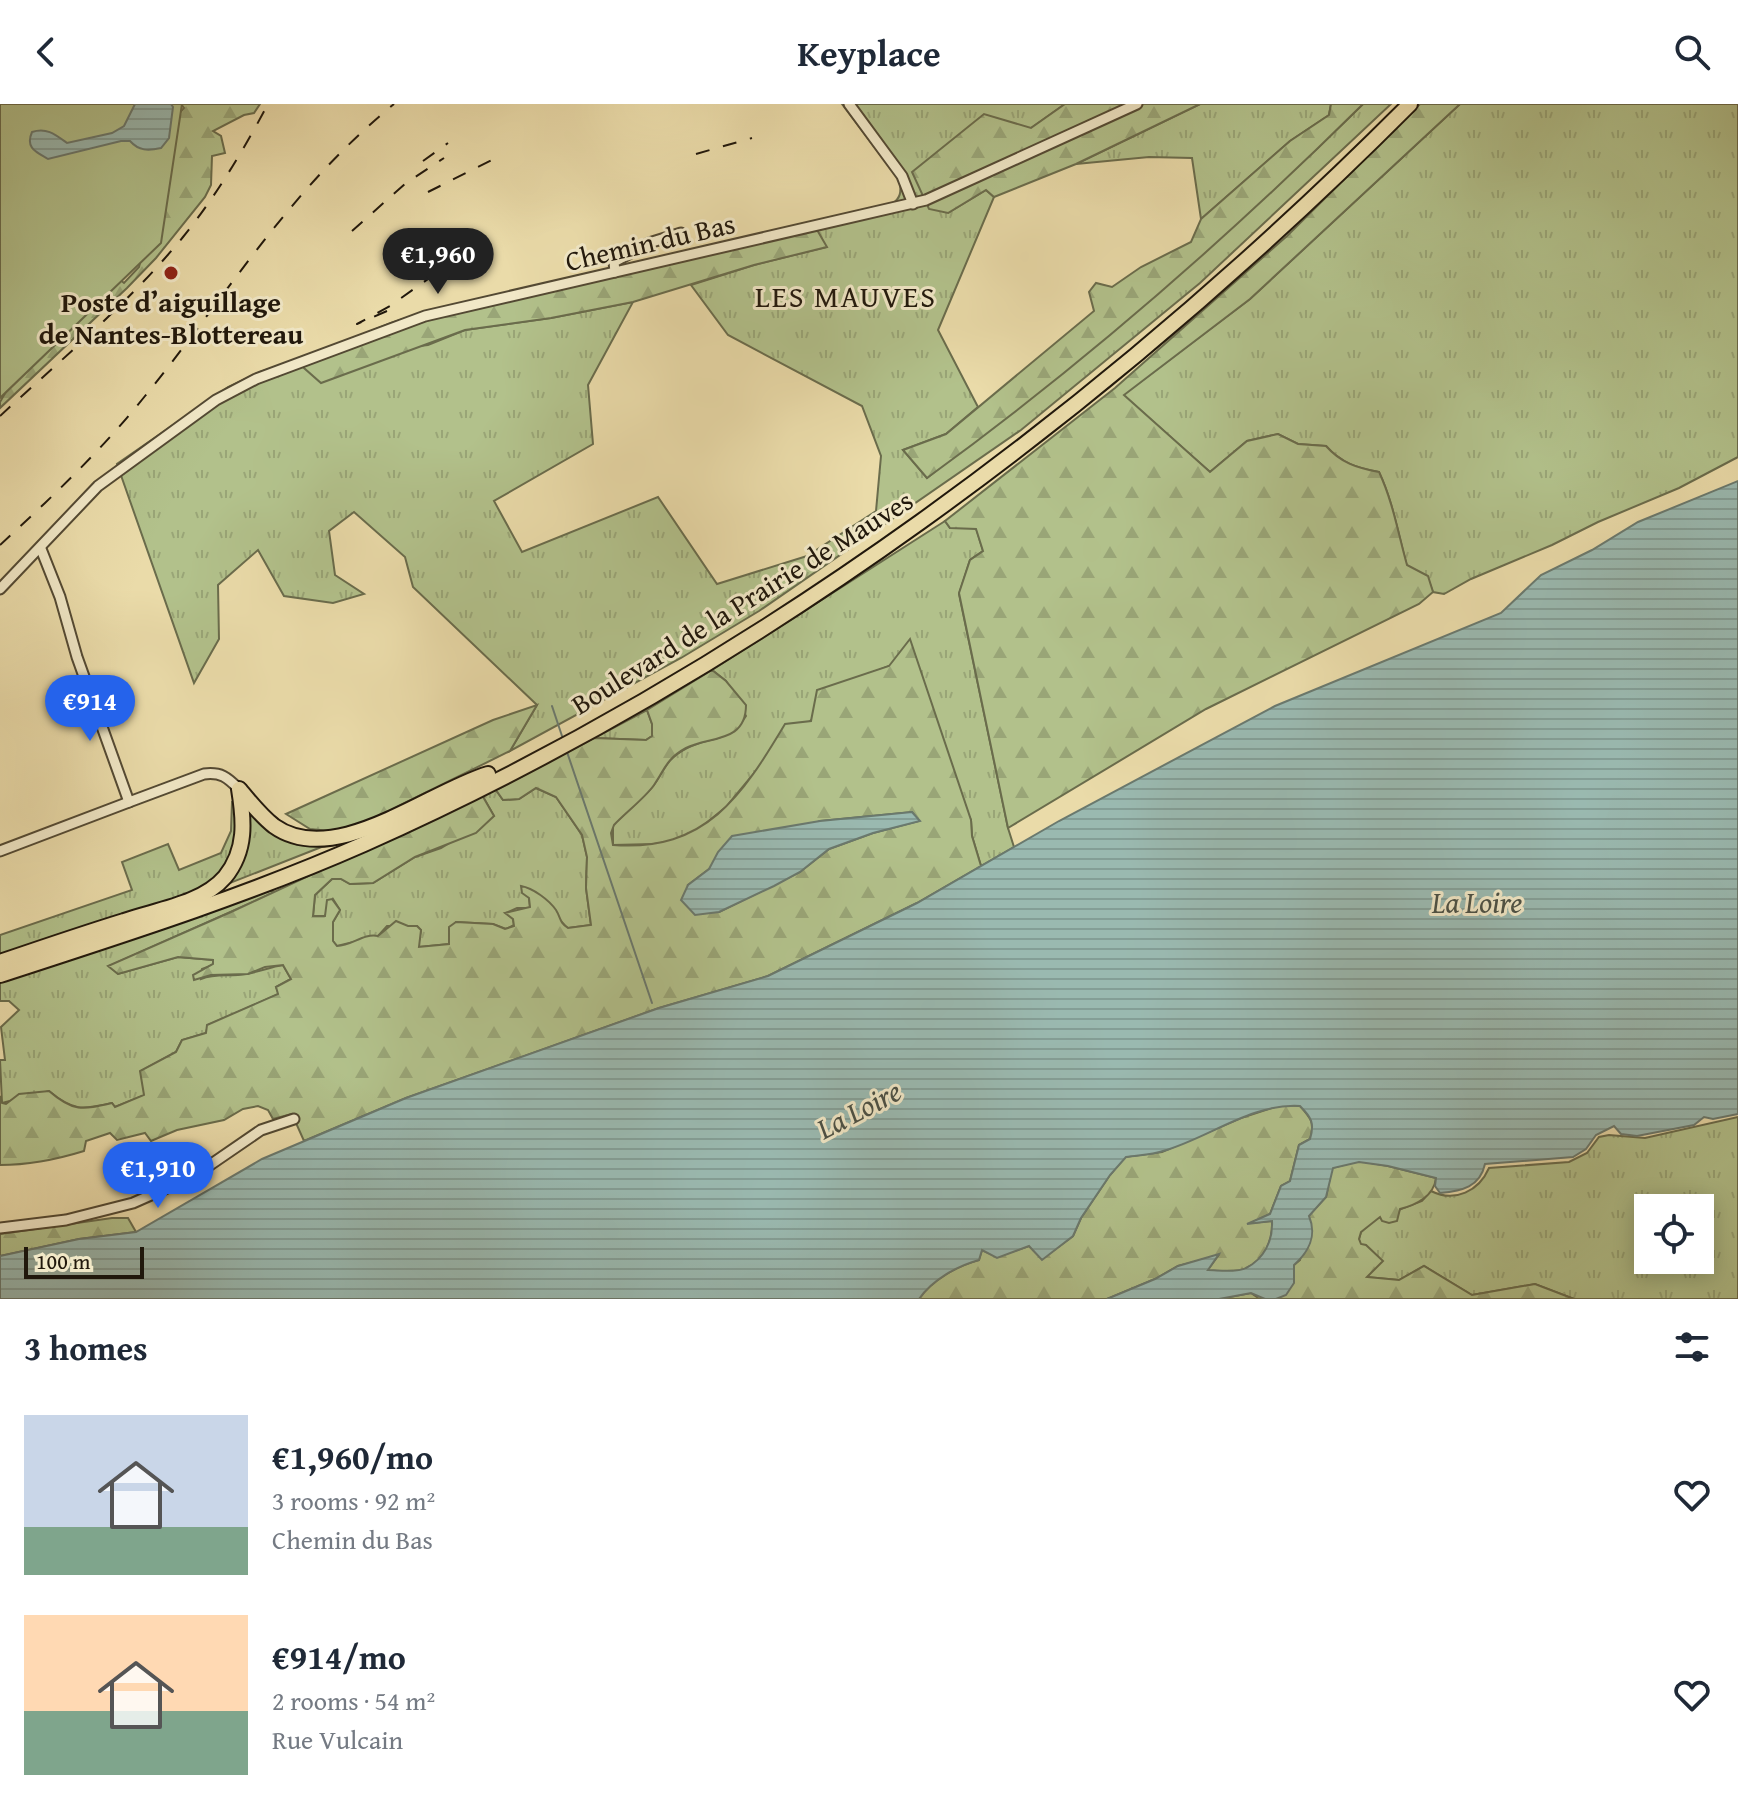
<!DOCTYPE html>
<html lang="en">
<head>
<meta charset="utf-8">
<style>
  :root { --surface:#fff; --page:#f6f6f7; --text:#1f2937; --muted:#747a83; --accent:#2563eb }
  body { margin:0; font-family:"Gentium Book Plus",serif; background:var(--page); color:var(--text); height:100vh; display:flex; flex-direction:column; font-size:30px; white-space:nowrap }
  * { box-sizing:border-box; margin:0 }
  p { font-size:26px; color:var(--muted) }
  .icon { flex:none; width:44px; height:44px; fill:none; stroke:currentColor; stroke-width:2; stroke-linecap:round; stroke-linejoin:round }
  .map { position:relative; height:1195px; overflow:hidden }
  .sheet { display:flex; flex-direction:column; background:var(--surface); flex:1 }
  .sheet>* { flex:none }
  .tools { position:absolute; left:1634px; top:1090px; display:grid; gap:16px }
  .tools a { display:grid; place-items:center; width:80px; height:80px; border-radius:0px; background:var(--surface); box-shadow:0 4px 20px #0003; font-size:40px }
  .scale { position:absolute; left:24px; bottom:20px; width:120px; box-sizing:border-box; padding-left:8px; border:4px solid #21180c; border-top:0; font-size:22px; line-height:28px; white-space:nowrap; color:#21180c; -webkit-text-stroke:6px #f1e8c7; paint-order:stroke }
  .price { position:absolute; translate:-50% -68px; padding:0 18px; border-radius:28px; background:var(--accent); color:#fff; font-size:26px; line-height:52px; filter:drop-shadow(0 2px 4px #0008) }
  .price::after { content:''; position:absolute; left:50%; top:48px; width:24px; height:18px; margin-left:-12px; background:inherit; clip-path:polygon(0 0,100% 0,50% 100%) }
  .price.selected { background:#222; color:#fff }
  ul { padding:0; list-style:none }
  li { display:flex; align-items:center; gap:24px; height:200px; padding:0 24px }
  li span { display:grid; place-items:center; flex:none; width:224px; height:160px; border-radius:0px; color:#555 }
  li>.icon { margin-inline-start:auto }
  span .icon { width:96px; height:96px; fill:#fffc; stroke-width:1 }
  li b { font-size:34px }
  h2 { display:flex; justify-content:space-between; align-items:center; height:96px; padding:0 24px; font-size:34px }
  header { display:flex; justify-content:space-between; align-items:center; height:104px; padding:0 24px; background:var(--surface); font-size:36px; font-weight:700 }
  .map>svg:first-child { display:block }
</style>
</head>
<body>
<header><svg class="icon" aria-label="back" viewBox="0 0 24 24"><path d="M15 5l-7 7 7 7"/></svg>Keyplace<svg class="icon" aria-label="search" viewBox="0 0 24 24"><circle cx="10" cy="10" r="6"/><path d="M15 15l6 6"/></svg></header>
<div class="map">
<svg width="1738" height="1195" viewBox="0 0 1738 1195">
  <defs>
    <pattern id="grass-tufts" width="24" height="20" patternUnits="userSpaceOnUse" patternTransform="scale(2)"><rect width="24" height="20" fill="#b2c18b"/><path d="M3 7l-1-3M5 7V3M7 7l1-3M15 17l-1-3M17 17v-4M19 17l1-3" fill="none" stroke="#99a577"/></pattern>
    <pattern id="forest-firs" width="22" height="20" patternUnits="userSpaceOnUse" patternTransform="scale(2)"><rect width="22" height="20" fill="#b2c18b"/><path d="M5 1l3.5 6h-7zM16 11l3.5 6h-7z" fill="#99a577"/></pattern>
    <pattern id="water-rules" width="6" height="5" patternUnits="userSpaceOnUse" patternTransform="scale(2)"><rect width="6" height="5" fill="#9ab9b0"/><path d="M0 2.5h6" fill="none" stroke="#849e96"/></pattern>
  </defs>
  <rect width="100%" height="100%" fill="#eadba9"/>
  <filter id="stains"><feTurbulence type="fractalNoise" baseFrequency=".0025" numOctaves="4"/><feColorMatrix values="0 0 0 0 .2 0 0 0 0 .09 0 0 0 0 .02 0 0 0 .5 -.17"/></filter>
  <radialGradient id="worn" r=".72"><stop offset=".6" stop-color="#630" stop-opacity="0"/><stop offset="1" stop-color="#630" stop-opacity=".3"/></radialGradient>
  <g fill="url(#grass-tufts)" stroke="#6a6c4c" stroke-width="2" fill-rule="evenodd">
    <path d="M842,0H1065L1031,24L948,109L986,86L994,93L938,226L978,303L946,330L903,346L927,374C1077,254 1227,135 1363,0H1391L1200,179L1021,326L759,507L681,554L510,647L537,601L413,483L405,453L354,408L329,427L335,471L364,490L333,499L284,492L258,446L218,481L219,535L194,579L117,360L228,283L260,268L296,256L428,241L465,226L551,214L633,198L588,281L593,340L494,397L522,448L658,393L717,480L807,452L876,407L881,352L862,302L728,231L691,181L754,161L826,143L813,119L892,100C901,94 901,88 900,77Z"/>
    <path d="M1200,0H1331L1329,11L1290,37L1201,115L1192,54L1149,53L1076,60Z"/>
    <path d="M1460,0H1738V353L1679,384L1598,418L1552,441L1471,475L1444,490L1433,488L1427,472L1407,462C1398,429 1393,398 1379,368C1357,364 1341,359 1326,342L1298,340L1278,330L1247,337L1210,368L1123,291L1250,195Z"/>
    <path d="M945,417L950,424H976L983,447L970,456L959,490L1008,724L1014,743L981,762L972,732L971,716L889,562L858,574L760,662L726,703L695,728L679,736L654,740L613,741V721C624,710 646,692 654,681C666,664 666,655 687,644C711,632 729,639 746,612L726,577L712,566Z"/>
    <path d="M647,606L652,620V632L646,636L594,634Z"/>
    <path d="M536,684L556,693L582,731L587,753L586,784L591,821L568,824C558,817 554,803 541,792L529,793L530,804H517L506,809L513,815L514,821L506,825L493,820L456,818L449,830L450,840L418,843L421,826L417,822H387L378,832L337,842L333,837V818L340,806L333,795L325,812H313L315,791L332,775H341L350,780L373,779L415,753L441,744L494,712L482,691L496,686L503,696L519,695Z"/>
    <path d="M234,697L240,726L233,756L202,786L0,855V831L132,786L122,758L168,740L179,766L221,749L231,727L232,698Z"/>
    <path d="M243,697L263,717L324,739V742L225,781Z"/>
    <path d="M266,785L275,788L109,862L118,870L178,853L214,856L213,861L202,865L201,875C216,869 230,873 246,870C259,868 270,863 283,861L291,875L276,883L279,890L208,921L206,929L182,936L176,948L141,967L145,991L115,1003L112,999C82,1006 73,1007 49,987L2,999L0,956H5L1,923L19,906L9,897H0V876Z"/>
    <path d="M1738,1013V1195H1574L1535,1180L1472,1191L1424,1162L1399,1176L1366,1173L1359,1135L1361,1128L1375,1115L1422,1097L1431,1087C1455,1099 1479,1087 1489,1064L1569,1058L1587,1049L1599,1033L1609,1031L1645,1034ZM1648,1104H1700V1156H1648Z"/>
  </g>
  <g fill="url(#forest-firs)" stroke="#6a6c4c" stroke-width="2" fill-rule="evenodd">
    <path d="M181,0H260L254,9L244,11L213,27L221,32L225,49L212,52L211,81L205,93L156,154L127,184L0,304V298L7,286L118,174L124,179L139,163L177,12L184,4Z"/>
    <path d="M1065,0H1200L1076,60L994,93L986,86L948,109L929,105L912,68L984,10L1031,24Z"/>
    <path d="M1331,0H1363C1228,134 1081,262 927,374L903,346L946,330L1094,207L1089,188L1096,179L1112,183L1141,163L1191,138L1201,115L1290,37L1329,11Z"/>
    <path d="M1420,0H1460L1250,195L1124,291L1210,368L1247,337L1278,330L1298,340L1326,342C1341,359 1357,364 1379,368C1393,398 1398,429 1407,461L1428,472L1433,488L1419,500L1206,605L1008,724L959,489L970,456L983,447L976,425L950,424L945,417L1115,284L1287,132Z"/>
    <path d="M813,119L827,143L754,161L633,198L551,214L465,226L321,279L296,257L391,219L431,206Z"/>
    <path d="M910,535L971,716L972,732L981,762L917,799L768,872L659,904L406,994L304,1037L292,1010L273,1015L268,1006L258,1002L243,1005L224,1016L177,1026L151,1037L145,1029L117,1036L110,1029L86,1037L84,1047C55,1056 30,1061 0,1061V992L2,999L6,1000L19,990L49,987C73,1008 82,1006 112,999L115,1003L144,991L140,967L176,948L182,936L206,929L207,921L278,890L276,883L291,875L283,861L265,863L248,870L211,871L194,876L193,871L213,860V856L178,853L118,870L108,862L231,808L482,691L494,712L476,729L415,753L373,779L350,780L341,775H332L315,791L313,812H325L327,796L332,795L340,806L333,818V837L337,842C352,842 363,829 378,832L396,817L408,822H417L421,826L419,843L449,840V823L456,818L493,820L505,825L514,822L513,815L505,809L530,803L529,794L522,789L521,782C533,784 549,796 556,806C561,814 559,818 568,824L591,821L586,784L587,753L582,731L556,693L536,684L519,695L503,696L496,686L594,634L646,636L652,632V620L647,606L712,566L726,577L746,601C746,639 710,632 686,644C666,655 665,665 654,681C645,694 625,709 614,721L611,729L613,741C706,748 742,692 785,620L811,617L817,586L889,562ZM912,708L919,717L873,729L829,745L800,768L719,808L688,781L709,765L820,717Z"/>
    <path d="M537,601L510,647L368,717L339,728L310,725L286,710L493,616Z"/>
    <path d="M1281,1001L1300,1002C1311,1014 1315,1019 1310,1035L1299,1041L1290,1077L1281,1082L1270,1110L1251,1119L1272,1117C1273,1137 1265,1155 1245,1165C1236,1169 1217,1166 1207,1167L1218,1152L1178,1162L1155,1175L1107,1195H919C932,1176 957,1162 979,1156L982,1146L997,1153L1029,1142L1042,1155L1073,1132L1081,1114L1110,1071L1125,1053L1162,1048L1241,1014Z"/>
    <path d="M1359,1057L1388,1062L1436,1074C1434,1092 1416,1101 1400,1105L1397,1117L1389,1119L1382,1117L1380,1113L1361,1128L1359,1135L1361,1140L1366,1141L1383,1157L1367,1173L1399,1176L1424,1162L1472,1191L1535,1180L1574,1195H1219L1251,1189L1257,1193L1293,1174L1294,1161L1300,1156L1308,1112L1326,1093L1332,1064Z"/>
    <path d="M112,1114H128L136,1128L79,1135L0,1152V1130Z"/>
  </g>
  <path fill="#b2c18b" stroke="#6a6c4c" stroke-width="2" d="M0,0H182L161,139L0,294Z"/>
  <g fill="url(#water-rules)" stroke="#6a796e" stroke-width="2">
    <path d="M135,0H171L173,3L169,34L161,44C148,47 139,47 130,37H121L48,55C36,48 25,44 32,28C47,23 56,31 67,39L112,29L124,22Z"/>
    <path d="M1738,377V1010L1713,1015L1704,1013L1694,1021L1637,1032L1621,1030L1614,1022L1596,1031L1586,1045L1573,1053L1485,1060C1480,1083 1462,1087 1440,1089L1435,1082L1436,1074L1388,1062L1359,1058L1333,1064L1326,1093L1309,1112C1317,1131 1309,1148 1294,1161V1179L1286,1191L1276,1195H1265L1251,1189L1219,1195H1107L1155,1175L1178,1162L1219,1150L1208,1166C1218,1166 1237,1169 1246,1164C1264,1155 1273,1137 1272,1117L1247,1120L1270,1110L1281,1082L1290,1077L1299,1041L1310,1035C1315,1019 1311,1013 1300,1002C1251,999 1209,1034 1163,1047C1151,1051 1138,1051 1126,1053L1110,1071L1081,1114L1073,1132L1042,1156L1029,1142L997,1154L982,1146L979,1156C957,1162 932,1176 919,1195H0V1152L79,1135L136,1128L262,1055L406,994L659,904L768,872L917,799L1059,717L1275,602L1501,509L1541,471L1592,446L1638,418Z"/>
    <path d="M912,708L920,717L873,729L829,745L800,768L774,782L719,808L695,811L681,796L688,781L709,765L718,748L732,732L820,717Z"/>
  </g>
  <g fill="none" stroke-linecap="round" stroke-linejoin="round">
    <g stroke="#6a796e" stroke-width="2">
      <path d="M552,602L563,635"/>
      <path d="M566,645L652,899"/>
    </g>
    <g stroke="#534933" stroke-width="13">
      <g id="street">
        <path d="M849,0L902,72L913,100"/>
        <path d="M615,168L614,158L649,139L681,129"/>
        <path d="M41,445L60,493L77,553L129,698L204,670C221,668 227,673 239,685"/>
        <path d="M0,485L98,382L216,296L256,275L425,212L926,96L1137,0"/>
        <path d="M0,747L129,698"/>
        <path d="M0,1124L66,1116L133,1099L194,1072L261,1026L294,1015"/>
      </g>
    </g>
    <g stroke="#21180c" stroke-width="18">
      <g id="primary">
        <path d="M240,686C250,698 261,712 274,722C334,765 428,688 488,670"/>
        <path d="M0,858C41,844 82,830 124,817C155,806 202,800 225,773C247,746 244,716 239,685"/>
        <path d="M0,871C123,831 246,792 364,740C753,567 1111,300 1410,0"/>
      </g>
    </g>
    <use href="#street" stroke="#f1e8c7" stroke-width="9"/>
    <use href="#primary" stroke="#eadba9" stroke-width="14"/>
    <g stroke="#21180c" stroke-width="2" stroke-dasharray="14 14" stroke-linecap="butt">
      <path d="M696,50L752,34"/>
      <path d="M423,57L448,39"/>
      <path d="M428,88L496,54"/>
      <path d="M352,127L406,79L444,54"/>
      <path d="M387,207L357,220L390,202L442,165"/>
      <path d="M0,312C62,255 129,199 183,133C216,92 243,47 268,0"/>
      <path d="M0,441C51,394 102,346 145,292C229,189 289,86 394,0"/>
    </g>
  </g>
  <circle fill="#8f2418" stroke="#f1e8c7" stroke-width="3" cx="171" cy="169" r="8"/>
  <g text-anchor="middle" stroke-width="6" stroke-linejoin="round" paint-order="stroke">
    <g font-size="28" fill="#21180c" stroke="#f1e8c7">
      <text transform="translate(650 138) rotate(-13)" y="10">Chemin du Bas</text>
      <text transform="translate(742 498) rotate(-32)" y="10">Boulevard de la Prairie de Mauves</text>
    </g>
    <g font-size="28" font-weight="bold" fill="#21180c" stroke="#f1e8c7">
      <text x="171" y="208">Poste d’aiguillage<tspan x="171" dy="32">de Nantes-Blottereau</tspan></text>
    </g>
    <g font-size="30" letter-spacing="2" fill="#21180c" stroke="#f1e8c7">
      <text x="846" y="203">LES MAUVES</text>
    </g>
    <g font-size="30" font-style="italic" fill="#4b5045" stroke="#f1e8c7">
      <text x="1477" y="809">La Loire</text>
      <text transform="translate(859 1006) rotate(-28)" y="10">La Loire</text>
    </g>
  </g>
  <rect width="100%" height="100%" filter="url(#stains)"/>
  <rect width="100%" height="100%" fill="url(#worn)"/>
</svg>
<div class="tools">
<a><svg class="icon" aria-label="locate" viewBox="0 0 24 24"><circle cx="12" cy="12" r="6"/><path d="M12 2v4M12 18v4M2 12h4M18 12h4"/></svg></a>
</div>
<div class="scale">100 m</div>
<b class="price selected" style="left:438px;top:192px">€1,960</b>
<b class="price" style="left:90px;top:639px">€914</b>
<b class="price" style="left:158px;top:1106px">€1,910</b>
</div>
<section class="sheet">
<h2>3 homes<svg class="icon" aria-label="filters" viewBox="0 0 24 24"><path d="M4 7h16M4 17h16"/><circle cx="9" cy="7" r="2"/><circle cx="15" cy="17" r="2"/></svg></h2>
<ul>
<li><span style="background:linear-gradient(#c9d6e8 70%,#7fa58c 0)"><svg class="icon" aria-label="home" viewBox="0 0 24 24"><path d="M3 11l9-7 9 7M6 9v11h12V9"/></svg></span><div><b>€1,960/mo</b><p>3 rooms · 92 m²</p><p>Chemin du Bas</p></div><svg class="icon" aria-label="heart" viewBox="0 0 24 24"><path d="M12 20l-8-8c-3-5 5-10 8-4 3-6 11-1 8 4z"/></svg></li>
<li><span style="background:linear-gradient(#ffd9b3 60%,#7fa58c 0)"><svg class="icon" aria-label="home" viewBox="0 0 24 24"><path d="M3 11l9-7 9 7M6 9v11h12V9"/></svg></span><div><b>€914/mo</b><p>2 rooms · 54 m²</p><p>Rue Vulcain</p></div><svg class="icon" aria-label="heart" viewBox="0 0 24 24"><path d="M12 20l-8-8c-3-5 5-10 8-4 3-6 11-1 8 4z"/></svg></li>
</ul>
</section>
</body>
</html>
